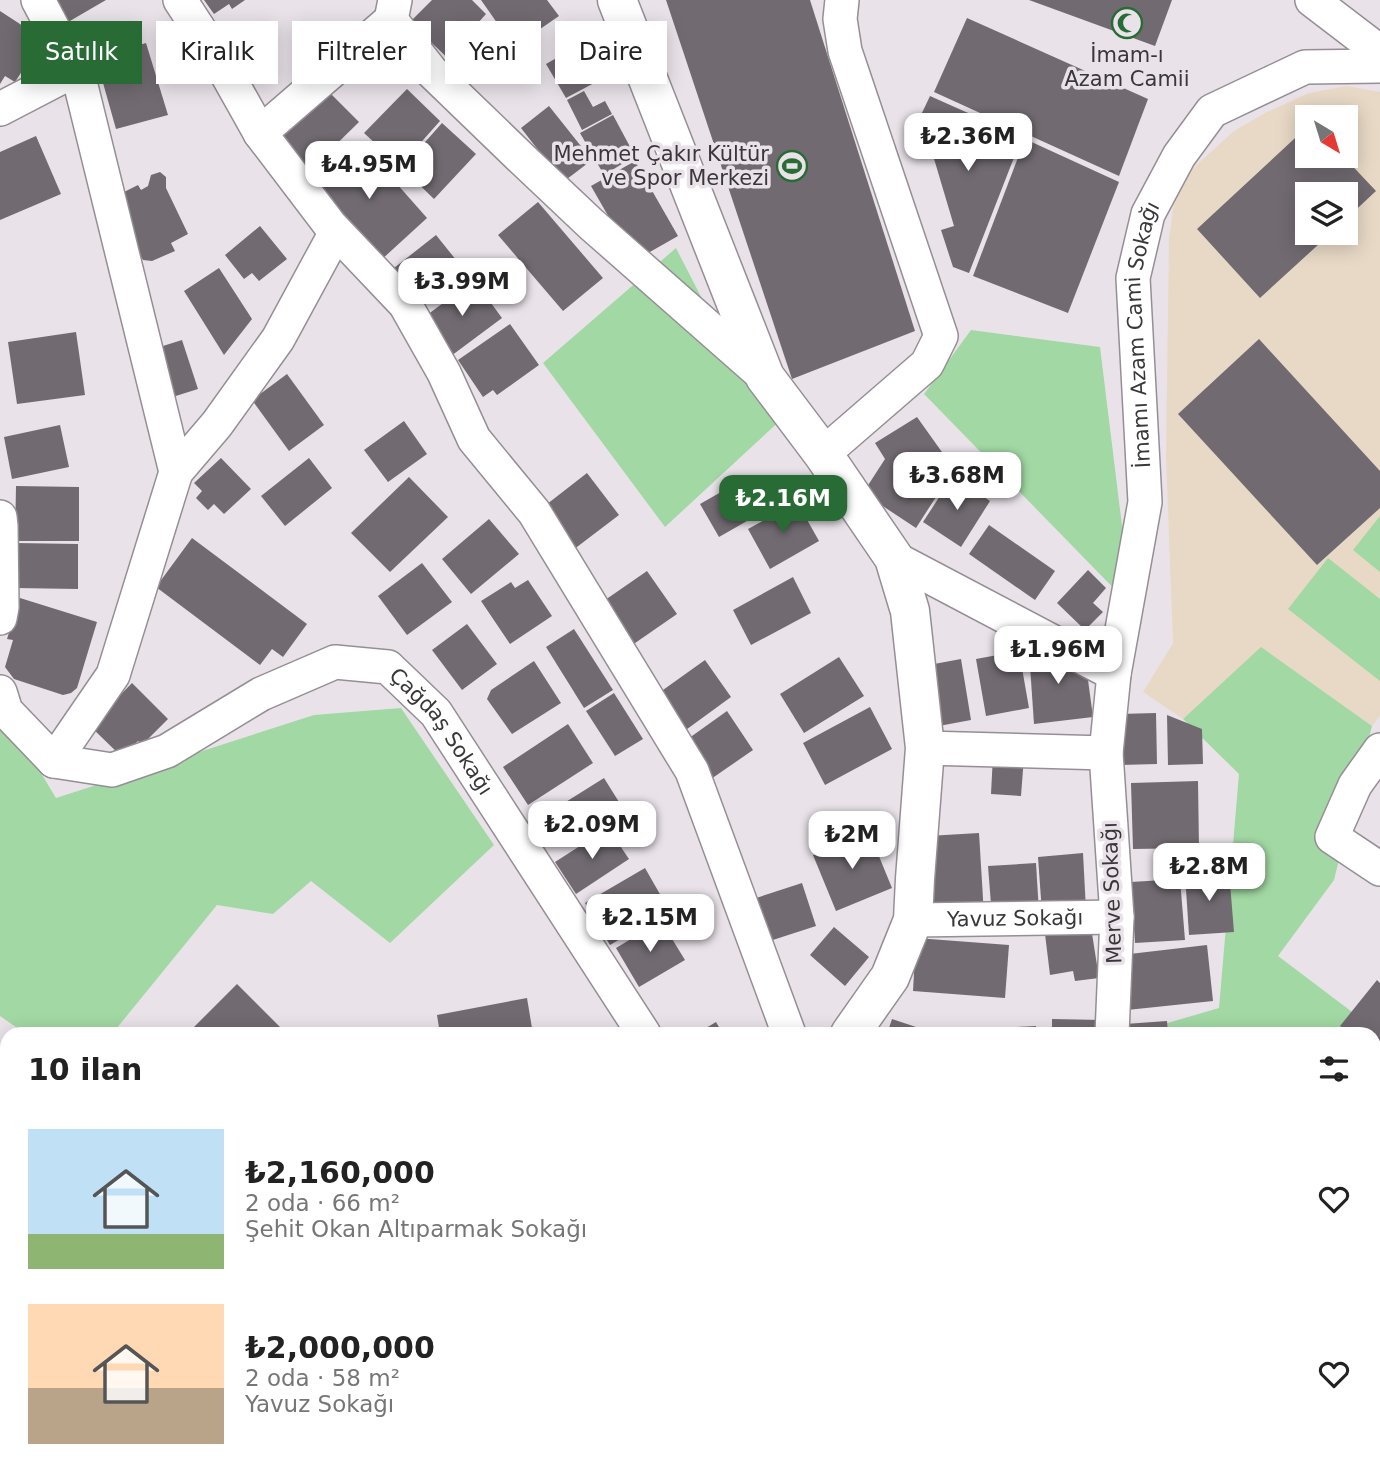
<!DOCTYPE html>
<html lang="tr">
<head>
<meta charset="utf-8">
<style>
  :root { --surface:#fff; --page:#f2f2f2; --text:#222; --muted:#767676; --accent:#296b35 }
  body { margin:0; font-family:"DejaVu Sans",sans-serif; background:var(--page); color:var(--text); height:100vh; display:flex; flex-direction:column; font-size:26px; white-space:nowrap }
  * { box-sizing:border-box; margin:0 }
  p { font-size:23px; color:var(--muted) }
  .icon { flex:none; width:38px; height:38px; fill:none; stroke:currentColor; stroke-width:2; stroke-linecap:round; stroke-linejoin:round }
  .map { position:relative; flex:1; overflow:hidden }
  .details { position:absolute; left:0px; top:1027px; width:1381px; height:450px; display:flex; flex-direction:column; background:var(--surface); border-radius:21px 21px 0 0; box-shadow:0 4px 18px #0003 }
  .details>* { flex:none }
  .banner { position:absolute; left:21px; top:21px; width:700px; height:63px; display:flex; gap:14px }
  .needle { width:46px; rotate:142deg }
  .buttons { position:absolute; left:1295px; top:105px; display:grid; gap:14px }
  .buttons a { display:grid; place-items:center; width:63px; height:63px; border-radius:0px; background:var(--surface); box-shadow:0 4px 18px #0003; font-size:35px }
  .price { position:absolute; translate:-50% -60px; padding:0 16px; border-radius:14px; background:#fff; color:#222; font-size:23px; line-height:46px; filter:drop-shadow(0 2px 4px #0008) }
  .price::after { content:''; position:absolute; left:50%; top:42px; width:21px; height:16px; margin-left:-10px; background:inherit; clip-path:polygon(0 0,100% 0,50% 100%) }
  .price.active { background:var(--accent); color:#fff }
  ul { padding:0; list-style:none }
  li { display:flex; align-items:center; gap:21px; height:175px; padding:0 28px }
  li span { display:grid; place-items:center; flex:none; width:196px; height:140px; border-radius:0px; color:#555 }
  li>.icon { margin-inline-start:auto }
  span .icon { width:84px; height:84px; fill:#fffc; stroke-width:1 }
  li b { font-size:30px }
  h2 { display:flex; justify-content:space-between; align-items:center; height:84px; padding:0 28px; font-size:30px }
  .chip { padding:0 24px; border-radius:0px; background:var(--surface); box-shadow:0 4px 18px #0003; font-size:24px; line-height:63px }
  .chip.active { background:var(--accent); color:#fff }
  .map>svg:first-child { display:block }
</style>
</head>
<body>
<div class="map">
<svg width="1380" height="1476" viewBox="0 0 1380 1476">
  <rect width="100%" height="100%" fill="#e9e3e9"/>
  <path fill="#e8d9c6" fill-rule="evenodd" d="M1347,86L1380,92V716L1372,726L1261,648L1183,719L1143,692L1173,643L1166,458L1169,238L1175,196L1193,168L1234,131L1267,112L1309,93ZM1307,117H1346V156H1307ZM1307,194H1346V233H1307Z"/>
  <g fill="#a2d8a4">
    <path d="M676,248L735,363L785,416L665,527L543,363Z"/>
    <path d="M971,330L1100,347L1132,607L924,394Z"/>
    <path d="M1380,516V572L1353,550Z"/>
    <path d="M1328,558L1380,599V681L1288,609Z"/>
    <path d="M1261,647L1372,726L1334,880L1278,956L1380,1033V1084L1374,1097V1034H1163L1164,1024L1219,1008L1239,774L1183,719Z"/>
    <path d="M0,705L56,798L314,715L401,708L494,845L390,943L311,881L273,914L217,905L112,1034H26L0,1016Z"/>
  </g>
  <g fill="#716b71">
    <path d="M49,0H106L63,25Z"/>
    <path d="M204,0H245L232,9L229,4L214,14Z"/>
    <path d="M432,0H472L486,14L477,24L491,37L460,70L410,22Z"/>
    <path d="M481,0H547L559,16L514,47Z"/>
    <path d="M666,0H810L915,331L792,379Z"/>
    <path d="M1029,0H1172L1155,46Z"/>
    <path d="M0,11L43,39L15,82L5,76L0,84Z"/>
    <path d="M967,18L1148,99L1119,176L934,92Z"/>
    <path d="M146,43L168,115L116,129L96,58Z"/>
    <path d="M579,45L598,81L566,98L546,64Z"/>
    <path d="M323,86L359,122L309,171L273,134Z"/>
    <path d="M407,89L440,121L400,166L364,133Z"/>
    <path d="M584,91L593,107L605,101L612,114L582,130L567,100Z"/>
    <path d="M930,96L1022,137L969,273L953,267L941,230L954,226L921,115Z"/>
    <path d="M549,106L592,160L563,182L521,128Z"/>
    <path d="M613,115L635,156L604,175L580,133Z"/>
    <path d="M442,123L476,154L434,199L402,168Z"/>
    <path d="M1307,127V156H1343L1376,191L1346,219V194H1307V233H1331L1260,298L1197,229Z"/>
    <path d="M36,136L61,194L0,220V152Z"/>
    <path d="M1025,139L1119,182L1068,313L973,276Z"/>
    <path d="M359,141L427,218L380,261L312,185Z"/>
    <path d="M635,161L678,236L634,261L591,186Z"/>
    <path d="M160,172L166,177V188L188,234L171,243L175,251L152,261L143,260L123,225L120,194L138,185L141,190L148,186L151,175Z"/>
    <path d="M538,202L603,278L563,311L498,235Z"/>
    <path d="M260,226L287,259L259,281L252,273L244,279L225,255Z"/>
    <path d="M436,235L465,271L419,309L389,272Z"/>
    <path d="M219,268L252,319L224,355L184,291Z"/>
    <path d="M474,280L502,318L451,356L423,318Z"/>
    <path d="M510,324L539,365L497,395L493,390L483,397L458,360Z"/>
    <path d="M76,332L85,395L17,404L8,342Z"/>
    <path d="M1259,339L1380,471V508L1317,565L1178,414Z"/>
    <path d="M182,340L198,389L163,400L147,351Z"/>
    <path d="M287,374L324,425L289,451L252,400Z"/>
    <path d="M917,417L954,469L916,528L863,493L885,459L875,443Z"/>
    <path d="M404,421L427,454L388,482L364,450Z"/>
    <path d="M60,425L69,467L12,479L4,437Z"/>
    <path d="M221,458L251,489L224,514L214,504L208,510L196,498L202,491L194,483Z"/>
    <path d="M309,458L332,488L285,526L261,496Z"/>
    <path d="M587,473L619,515L573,550L542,508Z"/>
    <path d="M749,476L768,509L719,537L700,504Z"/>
    <path d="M953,476L990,501L961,547L923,522Z"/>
    <path d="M409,477L448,517L390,572L351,533Z"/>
    <path d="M16,486L79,487V541H15Z"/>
    <path d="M797,502L819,541L770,569L748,529Z"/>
    <path d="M489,519L519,554L471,594L442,559Z"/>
    <path d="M989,525L1055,571L1035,600L969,554Z"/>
    <path d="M192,538L307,624L283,657L272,649L260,665L156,587Z"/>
    <path d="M15,543L78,544V589L15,588Z"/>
    <path d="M422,563L452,602L407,635L378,596Z"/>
    <path d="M1088,570L1106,588L1093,603L1103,612L1085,630L1057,603Z"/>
    <path d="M647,571L677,614L625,650L595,607Z"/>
    <path d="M793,577L811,613L751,645L733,610Z"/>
    <path d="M528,580L552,616L510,644L481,601L511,582L515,588Z"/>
    <path d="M20,598L97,622L77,688L71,693L63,695L14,679L5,667L13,640L7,639Z"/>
    <path d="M467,624L497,664L462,690L432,650Z"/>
    <path d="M574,629L613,690L584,708L546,647Z"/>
    <path d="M1028,637L1086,665L1093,717L1034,724Z"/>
    <path d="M1019,651L1029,708L986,716L976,659Z"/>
    <path d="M839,657L864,696L804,733L780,694Z"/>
    <path d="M961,659L971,720L928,728L918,667Z"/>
    <path d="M705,660L731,697L683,732L656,695Z"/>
    <path d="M534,661L561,703L512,734L487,699L491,690Z"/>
    <path d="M132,683L168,719L142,745L138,741L122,757L90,726Z"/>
    <path d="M614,693L643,739L615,756L586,711Z"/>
    <path d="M870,707L892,749L825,785L803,743Z"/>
    <path d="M727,711L753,750L711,779L685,741Z"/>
    <path d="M1156,713L1157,764L1120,765L1119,714Z"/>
    <path d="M1167,715L1202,729L1203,764L1168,765Z"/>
    <path d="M568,724L593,763L528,805L503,767Z"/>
    <path d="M993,755L1024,757L1021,796L991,794Z"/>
    <path d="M604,778L624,810L573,842L553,810Z"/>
    <path d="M1198,781L1199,848L1133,849L1131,783Z"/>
    <path d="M608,828L629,859L576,894L555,862Z"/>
    <path d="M869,832L892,888L836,911L813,855Z"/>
    <path d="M979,833L984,915L933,918L928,836Z"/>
    <path d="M1083,853L1086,910L1042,913L1038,857Z"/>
    <path d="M1036,863L1039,913L992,917L988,866Z"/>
    <path d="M645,868L669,910L610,945L585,903Z"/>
    <path d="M1229,871L1234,932L1189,935L1185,874Z"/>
    <path d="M1180,879L1185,940L1135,943L1131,882Z"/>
    <path d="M802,883L816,926L757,945L744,902Z"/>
    <path d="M661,921L685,960L639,987L616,948Z"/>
    <path d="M834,927L869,957L845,986L810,955Z"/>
    <path d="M1091,927L1099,978L1075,981L1073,971L1050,975L1045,934Z"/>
    <path d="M916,938L1009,945L1005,998L913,991Z"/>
    <path d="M1207,945L1213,1001L1127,1010L1121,955Z"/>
    <path d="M1377,980L1380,983V1058L1374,1053V1034H1351L1340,1026Z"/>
    <path d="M237,984L287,1034H187Z"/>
    <path d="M527,998L533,1034H440L437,1015Z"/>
    <path d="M892,1019L937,1034H887Z"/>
    <path d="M1052,1019L1102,1020V1034H1052Z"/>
    <path d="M1167,1021L1168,1034H1125V1024Z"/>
    <path d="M716,1022L723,1034H696Z"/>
    <path d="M1036,1026V1034H997V1028Z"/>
    <path d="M947,1028L988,1031V1034H946Z"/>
    <path d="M1380,1199V1229L1374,1224V1207Z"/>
    <path d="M0,1346L7,1351V1381L0,1391Z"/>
    <path d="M10,1470H89L101,1476H7Z"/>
    <path d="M187,1470H295L299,1476H191Z"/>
    <path d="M512,1470H605L606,1476H513Z"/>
    <path d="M1143,1470H1253L1248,1476H1138Z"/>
  </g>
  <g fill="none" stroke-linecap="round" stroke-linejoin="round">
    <g stroke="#958f95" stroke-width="20">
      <path id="lane" d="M894,1470L907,1476"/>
    </g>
    <g stroke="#958f95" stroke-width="36">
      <g id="street">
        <path d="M38,0L75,70L81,86L176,472L113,675L54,761"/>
        <path d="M180,0L219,60L260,133L330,225L405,304L444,373L474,439L534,512L692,771L789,1034"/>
        <path d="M395,0L391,20L431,71L519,156L591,224L765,377"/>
        <path d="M1312,0L1380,52"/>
        <path d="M0,109L75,70"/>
        <path d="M260,133L391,20"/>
        <path d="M823,454L927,364L941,336L845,51L840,19L842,0"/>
        <path d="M176,472L217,424L278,339L336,232"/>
        <path d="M0,517L1,526L2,607L0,618"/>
        <path d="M894,558L1114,674"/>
        <path id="s1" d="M0,692L6,711L54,761L112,770L167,751L261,694L335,662L388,667L436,713L644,1034"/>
        <path d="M925,748L1106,753"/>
        <path d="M1380,750L1355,785L1332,837L1380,869"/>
        <path id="s2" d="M913,920L1117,917"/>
        <path id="s3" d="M1112,1034L1117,917L1106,753L1114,674L1145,502L1133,278L1148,214L1179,156L1212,111L1305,67L1380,66"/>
        <path d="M0,1157L7,1149"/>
        <path d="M1374,1255L1380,1258"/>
        <path d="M0,1259L7,1263"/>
        <path d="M144,1470L148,1476"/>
      </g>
    </g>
    <g stroke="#958f95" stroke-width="41">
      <g id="secondary">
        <path d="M617,0L765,377L823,454L894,558L910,611L925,748L915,879L913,920L890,977L850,1034"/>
        <path d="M740,1476L742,1470"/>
      </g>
    </g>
    <use href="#lane" stroke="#fff" stroke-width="18"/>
    <use href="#street" stroke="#fff" stroke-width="33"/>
    <use href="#secondary" stroke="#fff" stroke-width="38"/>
  </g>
  <defs>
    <g id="mosque-ring" transform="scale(1.575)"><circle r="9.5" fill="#e9e3e9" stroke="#296b35" stroke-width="1.5"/><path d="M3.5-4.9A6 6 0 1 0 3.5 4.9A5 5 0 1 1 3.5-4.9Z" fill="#296b35"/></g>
    <g id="stadium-ring" transform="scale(1.575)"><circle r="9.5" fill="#e9e3e9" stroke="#296b35" stroke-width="1.5"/><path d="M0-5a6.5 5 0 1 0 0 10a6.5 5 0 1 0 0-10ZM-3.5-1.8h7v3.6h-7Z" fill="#296b35"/></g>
  </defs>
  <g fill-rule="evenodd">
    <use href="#mosque-ring" x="1127" y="23"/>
    <use href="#stadium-ring" x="792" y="166"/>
  </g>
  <g text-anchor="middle" stroke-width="7" stroke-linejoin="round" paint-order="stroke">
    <g font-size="21" fill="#3a373a" stroke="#e9e3e9">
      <text x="1127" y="62">İmam-ı<tspan x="1127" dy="24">Azam Camii</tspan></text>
      <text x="769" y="161" text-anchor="end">Mehmet Çakır Kültür<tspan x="769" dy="24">ve Spor Merkezi</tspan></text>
    </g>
    <g font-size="21" fill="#3a373a" stroke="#e9e3e9">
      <text dy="7" stroke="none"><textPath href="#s3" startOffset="704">İmamı Azam Cami Sokağı</textPath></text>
      <text dy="7" stroke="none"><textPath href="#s1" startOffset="534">Çağdaş Sokağı</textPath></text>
      <text transform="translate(1112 893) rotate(-92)" y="7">Merve Sokağı</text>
      <text dy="7" stroke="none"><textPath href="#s2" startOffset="102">Yavuz Sokağı</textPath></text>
    </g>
  </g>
</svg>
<div class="buttons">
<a><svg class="needle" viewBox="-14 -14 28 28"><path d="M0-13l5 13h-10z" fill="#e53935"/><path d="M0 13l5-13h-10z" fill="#767676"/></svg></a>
<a><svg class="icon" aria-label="layers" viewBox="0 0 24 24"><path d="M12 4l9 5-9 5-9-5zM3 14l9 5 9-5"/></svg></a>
</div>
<b class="price" style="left:968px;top:173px">₺2.36M</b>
<b class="price" style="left:369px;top:201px">₺4.95M</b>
<b class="price" style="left:462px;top:318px">₺3.99M</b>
<b class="price" style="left:957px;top:512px">₺3.68M</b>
<b class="price active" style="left:783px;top:535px">₺2.16M</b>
<b class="price" style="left:1058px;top:686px">₺1.96M</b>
<b class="price" style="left:592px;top:861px">₺2.09M</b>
<b class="price" style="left:852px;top:871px">₺2M</b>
<b class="price" style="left:1209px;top:903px">₺2.8M</b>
<b class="price" style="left:650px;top:954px">₺2.15M</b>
<div class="banner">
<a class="chip active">Satılık</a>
<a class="chip">Kiralık</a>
<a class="chip">Filtreler</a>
<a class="chip">Yeni</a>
<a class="chip">Daire</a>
</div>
<section class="details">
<h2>10 ilan<svg class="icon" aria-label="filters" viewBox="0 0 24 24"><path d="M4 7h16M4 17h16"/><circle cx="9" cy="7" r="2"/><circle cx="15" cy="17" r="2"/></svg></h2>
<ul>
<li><span style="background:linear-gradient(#bfe0f5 75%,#8fb573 0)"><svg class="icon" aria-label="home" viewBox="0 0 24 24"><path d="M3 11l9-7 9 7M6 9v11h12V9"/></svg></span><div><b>₺2,160,000</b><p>2 oda · 66 m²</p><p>Şehit Okan Altıparmak Sokağı</p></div><svg class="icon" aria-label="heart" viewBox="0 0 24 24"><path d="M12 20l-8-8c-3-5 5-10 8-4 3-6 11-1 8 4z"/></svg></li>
<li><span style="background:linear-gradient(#ffd9b3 60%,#b9a48a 0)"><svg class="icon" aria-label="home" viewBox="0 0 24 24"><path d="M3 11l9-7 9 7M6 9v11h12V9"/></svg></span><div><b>₺2,000,000</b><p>2 oda · 58 m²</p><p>Yavuz Sokağı</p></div><svg class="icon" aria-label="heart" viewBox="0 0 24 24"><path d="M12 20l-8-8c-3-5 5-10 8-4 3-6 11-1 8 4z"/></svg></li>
</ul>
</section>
</div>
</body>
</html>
